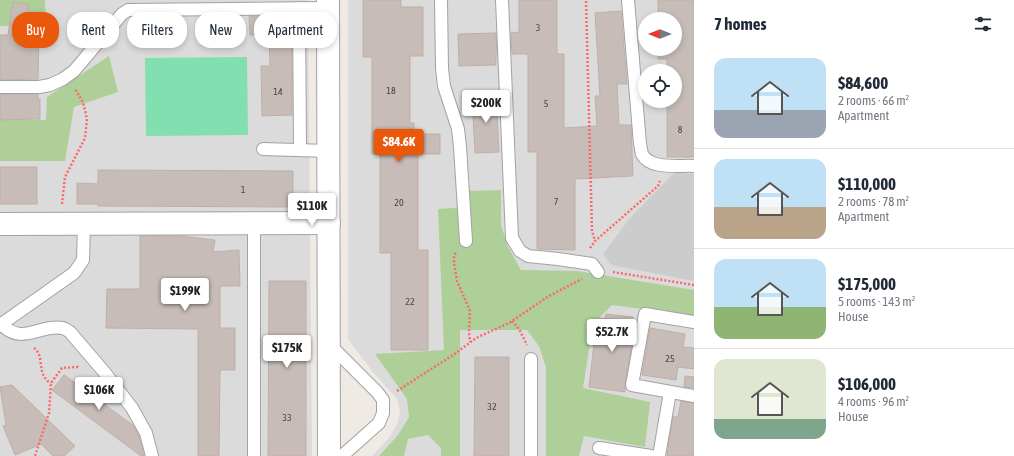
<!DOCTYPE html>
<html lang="en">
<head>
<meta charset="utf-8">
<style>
  :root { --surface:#fff; --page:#f6f6f7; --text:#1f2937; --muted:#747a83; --line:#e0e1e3; --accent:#ea580c }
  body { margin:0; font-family:"Asap Condensed",sans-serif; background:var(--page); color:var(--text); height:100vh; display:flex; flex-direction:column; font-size:15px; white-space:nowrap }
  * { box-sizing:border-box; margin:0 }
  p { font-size:13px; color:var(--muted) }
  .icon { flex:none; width:22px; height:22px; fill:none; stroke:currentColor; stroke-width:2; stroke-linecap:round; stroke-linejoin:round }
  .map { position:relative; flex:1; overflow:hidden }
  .sheet { display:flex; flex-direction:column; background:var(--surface); width:320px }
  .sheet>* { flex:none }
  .top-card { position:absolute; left:12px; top:12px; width:380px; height:36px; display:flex; gap:8px }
  .needle { width:26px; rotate:270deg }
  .tools { position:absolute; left:638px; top:12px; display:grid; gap:8px }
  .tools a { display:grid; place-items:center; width:44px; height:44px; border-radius:50%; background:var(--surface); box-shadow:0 2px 6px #0003; font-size:20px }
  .price { position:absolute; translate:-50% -34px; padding:0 9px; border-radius:4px; background:#fff; color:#222; font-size:13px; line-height:26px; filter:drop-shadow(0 1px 2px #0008) }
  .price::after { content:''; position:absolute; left:50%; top:24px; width:12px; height:9px; margin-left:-6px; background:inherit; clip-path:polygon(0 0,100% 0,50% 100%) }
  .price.current { background:var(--accent); color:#fff }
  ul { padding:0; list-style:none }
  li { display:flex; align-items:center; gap:12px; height:100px; padding:0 20px }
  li+li { border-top:1px solid var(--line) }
  li span { display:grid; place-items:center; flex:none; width:112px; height:80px; border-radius:12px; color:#555 }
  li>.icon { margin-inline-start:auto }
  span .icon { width:48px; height:48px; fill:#fffc; stroke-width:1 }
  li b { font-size:17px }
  h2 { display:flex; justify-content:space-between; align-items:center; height:48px; padding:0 20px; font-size:17px }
  .tag { padding:0 14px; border-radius:16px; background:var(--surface); box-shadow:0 2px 6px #0003; font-size:14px; line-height:36px }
  .tag.current { background:var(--accent); color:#fff }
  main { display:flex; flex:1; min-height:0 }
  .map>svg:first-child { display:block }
</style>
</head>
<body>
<main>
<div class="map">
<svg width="694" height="456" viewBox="0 0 694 456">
  <rect width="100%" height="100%" fill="#efeae4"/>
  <g fill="#dcdbdb" fill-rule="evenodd">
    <path d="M0,0H308L312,456H0Z"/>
    <path d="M348,0H694V456H372L388,439L398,423L400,410L397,399L372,371L348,339ZM645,19H675V49H645ZM645,71H675V101H645Z"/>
  </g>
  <path fill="#ccc" d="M675,172L694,174V281L611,265L603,254L630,218Z"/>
  <g fill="#aecf98">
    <path d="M0,0H45L46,25L0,26Z"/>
    <path d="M109,56L118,92L74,107L65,161H0V120H46L47,97Z"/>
    <path d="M501,190V225L508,247L521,270L577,271L694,290V316L612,305L593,324L583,388L650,402L645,447L584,436L579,456H546V367L539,346L527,330H460V456H441V448L428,435L408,439L404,456H379L398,435L409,417L407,399L375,354L444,350L438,209L471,207L469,191Z"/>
  </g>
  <path fill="#81dfb0" d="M247,57L248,135L146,136L145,58Z"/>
  <g fill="#c7bcb7" stroke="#c1afa6">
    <path d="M363,0H401V7H423V56H410V123H414V134H440V154H418V250H428V350H391V253H380V154H372V57H363Z"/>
    <path d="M519,0H557V54H564V128L597,126L595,96H600L595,13L621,11L627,84H617L619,125H631L633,176L575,179V250L537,249V152H528V54H512L511,33L519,32Z"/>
    <path d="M658,0H694V157H667V101H675V71H667V59H658V49H675V19H658Z"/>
    <path d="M13,2L29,5L25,35H39L38,79L0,80V35H8Z"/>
    <path d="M249,16H292V115L262,116L261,66H270L269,35H250Z"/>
    <path d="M496,33L497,54H496V65L459,66L458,34Z"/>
    <path d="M0,94H38V99H40V119L0,120Z"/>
    <path d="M496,96L499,152L475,153L472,97Z"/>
    <rect x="0" y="167" width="37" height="37"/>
    <path d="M98,170L293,171V207L98,206V204H77V183L98,184Z"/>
    <path d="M140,236H181L215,240L213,252L239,250L240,286H220V328H235V370H220L219,456H198V329L106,328L107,289H140Z"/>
    <path d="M269,281H306V456H268Z"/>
    <path d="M606,314L633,317L632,325H635L625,384V392L589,387L597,318L605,319Z"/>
    <path d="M650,328L685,334L683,347L694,348V369L678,367L676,380L642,375Z"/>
    <path d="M475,357H509V456H474Z"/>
    <path d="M64,375L82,388L87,381L110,399L105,405L134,426L139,436L144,456H141L52,390Z"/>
    <path d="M685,376L694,377V388L684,387Z"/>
    <path d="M12,385L75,446L64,456H53L41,444L15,455L3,426L6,425L0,387Z"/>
    <path d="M681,401L694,403V456H667L673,417H678Z"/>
  </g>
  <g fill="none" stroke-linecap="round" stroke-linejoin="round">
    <g stroke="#a2a2a2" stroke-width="14">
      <g id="lane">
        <path d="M441,0L442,68L444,86L458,129L460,147L466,241"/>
        <path d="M502,0L512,238L520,251L528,256L558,259L592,264L598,272"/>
        <path d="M628,0L640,144C641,147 641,151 642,154C650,170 679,165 694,166"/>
        <path d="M299,8L300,150"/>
        <path d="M0,87H39L50,85L63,79L74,71L122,14L128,10L327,8"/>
        <path d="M263,149L329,151"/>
        <path d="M254,224V456"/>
        <path d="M694,322L645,314L632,385L694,396"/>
        <path d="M1,324C22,346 40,324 62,328C65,328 68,331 70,332L105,373L132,408L146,433L152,456"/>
        <path d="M0,325L74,273L83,260L84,224"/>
        <path d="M329,344L377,392L383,400V413L379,423L342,456"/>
        <path d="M531,359V456"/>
        <path d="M599,448L651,456"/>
        <path d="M659,456L670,392"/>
      </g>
    </g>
    <g stroke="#a2a2a2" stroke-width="24">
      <g id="street">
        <path d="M328,0L329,456"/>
        <path d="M0,224L329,223"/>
      </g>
    </g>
    <g stroke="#fb696a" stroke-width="2.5" stroke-dasharray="2 2" stroke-linecap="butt">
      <path d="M586,1L592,231L595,241"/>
      <path d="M62,204L65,177L85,138L87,119L83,102L75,89"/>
      <path d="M590,248L595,241L658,186L660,181"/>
      <path d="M456,253L454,255V263L457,281L470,311L469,332L470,342"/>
      <path d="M613,272L694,285"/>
      <path d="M512,321L519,329L527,345"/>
      <path d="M34,348C44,355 38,371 46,379C47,381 49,382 51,383"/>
      <path d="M397,391L456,353L476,338L509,323L549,296L582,279"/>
      <path d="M35,456L49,413L51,383L62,368L78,367L79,368"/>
    </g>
    <use href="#lane" stroke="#fff" stroke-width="12"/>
    <use href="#street" stroke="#fff" stroke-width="22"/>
  </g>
  <g text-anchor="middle" stroke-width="3.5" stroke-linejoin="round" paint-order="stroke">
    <g font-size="10" fill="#484644">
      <text x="538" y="31">3</text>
      <text x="391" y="94">18</text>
      <text x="278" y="95">14</text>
      <text x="546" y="107">5</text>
      <text x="680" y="133">8</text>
      <text x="243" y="193">1</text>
      <text x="556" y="205">7</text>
      <text x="399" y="206">20</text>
      <text x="410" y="305">22</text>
      <text x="670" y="362">25</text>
      <text x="492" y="410">32</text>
      <text x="287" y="421">33</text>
    </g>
  </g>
</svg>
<div class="tools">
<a><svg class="needle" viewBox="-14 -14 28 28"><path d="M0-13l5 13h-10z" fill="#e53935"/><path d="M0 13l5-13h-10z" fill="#747a83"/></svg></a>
<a><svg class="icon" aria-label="locate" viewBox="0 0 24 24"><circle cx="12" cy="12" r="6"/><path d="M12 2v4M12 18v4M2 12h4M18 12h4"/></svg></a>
</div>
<b class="price" style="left:486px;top:124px">$200K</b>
<b class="price current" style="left:399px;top:163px">$84.6K</b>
<b class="price" style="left:312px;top:227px">$110K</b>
<b class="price" style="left:185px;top:312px">$199K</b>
<b class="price" style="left:612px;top:353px">$52.7K</b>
<b class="price" style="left:287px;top:369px">$175K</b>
<b class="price" style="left:99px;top:411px">$106K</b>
<div class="top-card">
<a class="tag current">Buy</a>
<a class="tag">Rent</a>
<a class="tag">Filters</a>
<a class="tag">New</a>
<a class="tag">Apartment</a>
</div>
</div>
<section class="sheet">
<h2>7 homes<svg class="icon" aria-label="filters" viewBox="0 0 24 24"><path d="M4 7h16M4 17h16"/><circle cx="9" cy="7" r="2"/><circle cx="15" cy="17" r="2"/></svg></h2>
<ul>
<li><span style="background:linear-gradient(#bfe0f5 65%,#9aa5b1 0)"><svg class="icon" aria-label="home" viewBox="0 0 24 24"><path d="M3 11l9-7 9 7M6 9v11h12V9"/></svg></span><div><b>$84,600</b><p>2 rooms · 66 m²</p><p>Apartment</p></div></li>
<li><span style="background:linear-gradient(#bfe0f5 60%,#b9a48a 0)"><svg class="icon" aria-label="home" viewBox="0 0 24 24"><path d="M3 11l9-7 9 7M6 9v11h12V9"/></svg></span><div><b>$110,000</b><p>2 rooms · 78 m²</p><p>Apartment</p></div></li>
<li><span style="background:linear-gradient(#bfe0f5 60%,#8fb573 0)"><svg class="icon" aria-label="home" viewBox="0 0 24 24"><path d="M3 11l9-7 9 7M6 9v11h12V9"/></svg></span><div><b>$175,000</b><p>5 rooms · 143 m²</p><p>House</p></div></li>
<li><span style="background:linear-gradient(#dfe7d0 75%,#7fa58c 0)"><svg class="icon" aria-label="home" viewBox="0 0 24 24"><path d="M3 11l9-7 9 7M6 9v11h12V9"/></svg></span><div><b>$106,000</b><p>4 rooms · 96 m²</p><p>House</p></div></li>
</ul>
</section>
</main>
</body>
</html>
